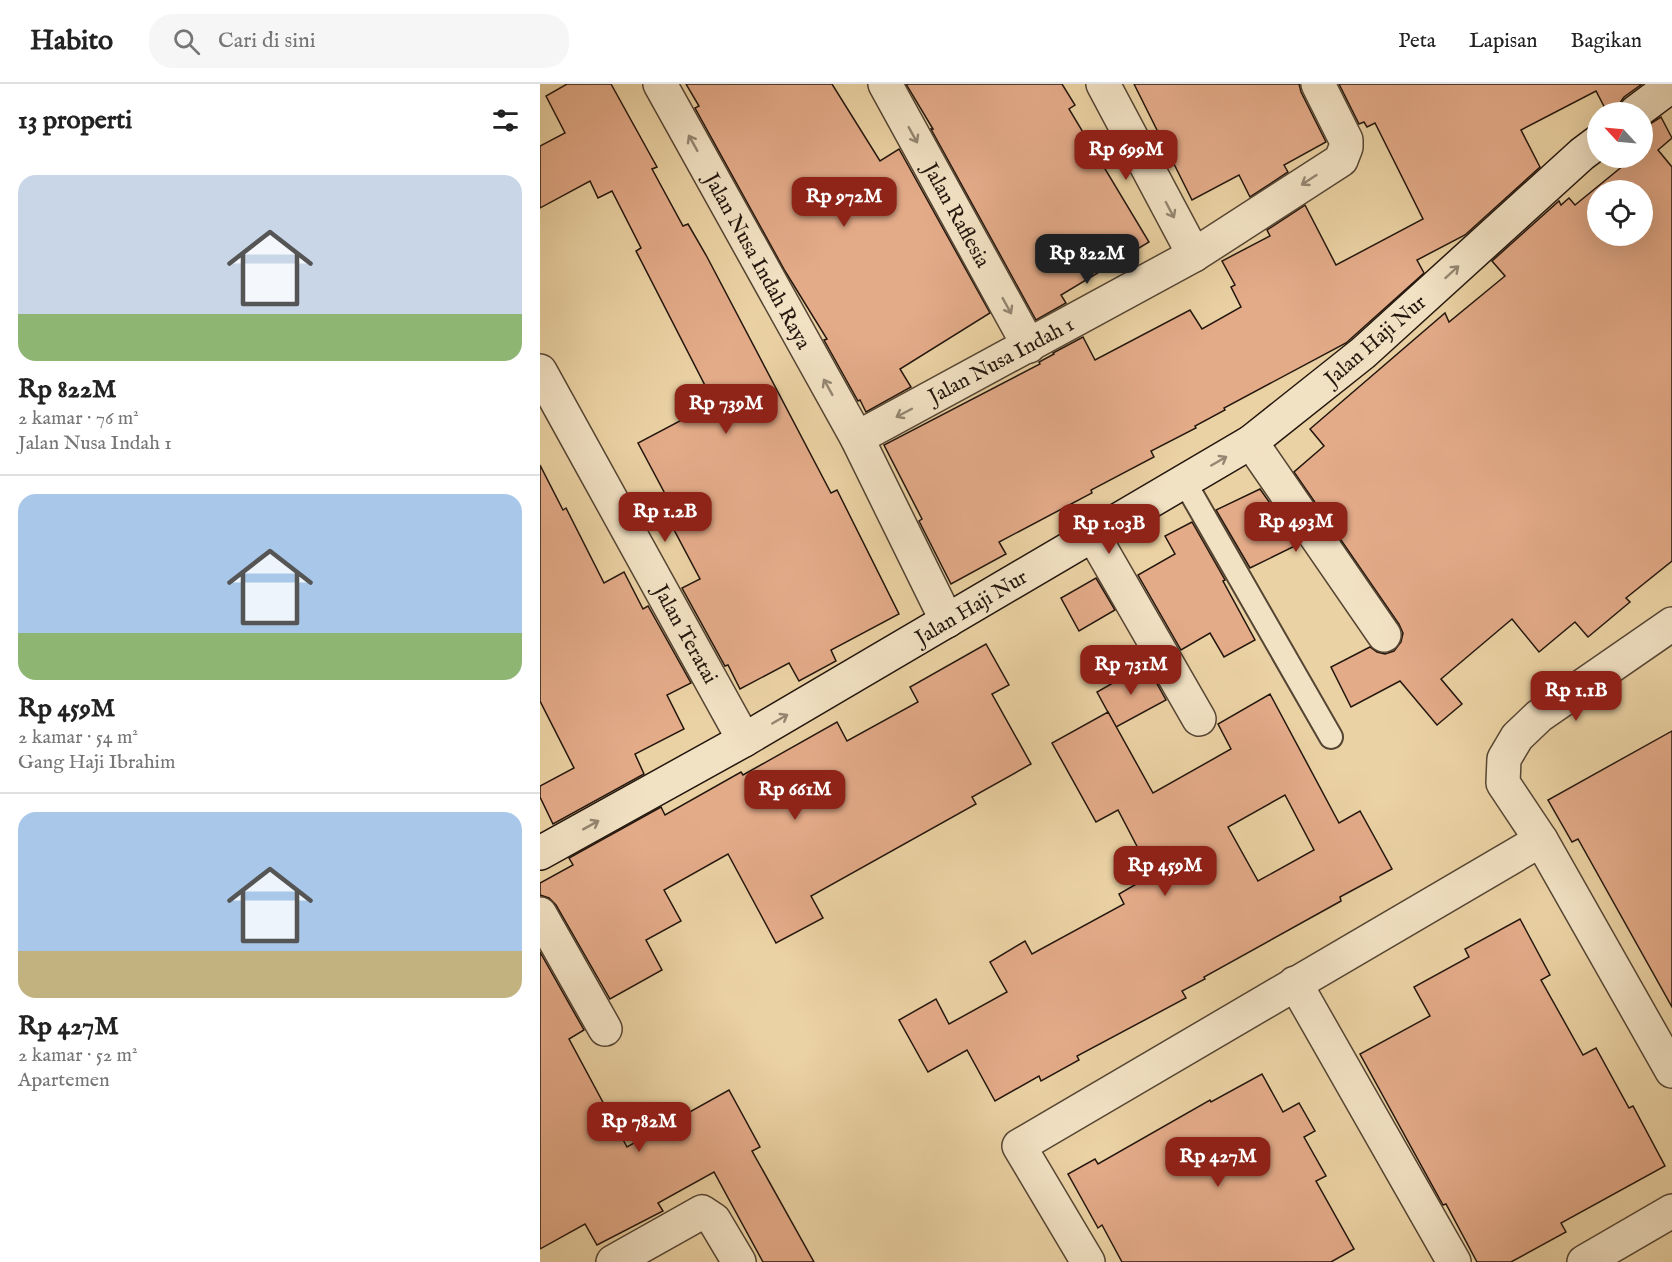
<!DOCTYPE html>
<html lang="id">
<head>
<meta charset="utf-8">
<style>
  :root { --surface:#fff; --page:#f6f6f6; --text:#222; --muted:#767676; --line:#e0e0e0; --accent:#8f2418 }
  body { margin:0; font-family:"IM FELL English",serif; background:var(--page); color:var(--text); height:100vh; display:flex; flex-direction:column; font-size:22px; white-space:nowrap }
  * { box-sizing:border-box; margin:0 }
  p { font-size:20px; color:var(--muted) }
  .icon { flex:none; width:33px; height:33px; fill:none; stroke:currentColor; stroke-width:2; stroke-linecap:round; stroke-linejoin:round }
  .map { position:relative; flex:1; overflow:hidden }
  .drawer { display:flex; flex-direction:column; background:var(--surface); width:540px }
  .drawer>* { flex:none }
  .needle { width:39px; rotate:296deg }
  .buttons { position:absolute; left:1047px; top:18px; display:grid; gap:12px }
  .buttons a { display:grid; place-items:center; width:66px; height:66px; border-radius:50%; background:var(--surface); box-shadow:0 6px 24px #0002; font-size:30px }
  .price { position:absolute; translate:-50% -51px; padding:0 14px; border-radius:12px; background:var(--accent); color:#fff; font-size:20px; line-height:39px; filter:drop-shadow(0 2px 3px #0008) }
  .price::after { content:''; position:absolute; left:50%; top:36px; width:18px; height:14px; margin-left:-9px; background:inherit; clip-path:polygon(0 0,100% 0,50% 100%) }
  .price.selected { background:#222; color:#fff }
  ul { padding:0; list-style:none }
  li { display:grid; align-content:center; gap:12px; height:318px; padding:0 18px }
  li+li { border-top:2px solid var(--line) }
  li span { display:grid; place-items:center; height:186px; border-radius:18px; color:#555 }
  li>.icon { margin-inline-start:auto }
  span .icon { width:108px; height:108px; fill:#fffc; stroke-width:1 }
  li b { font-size:26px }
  h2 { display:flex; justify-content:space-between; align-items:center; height:72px; padding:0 18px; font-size:26px }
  header { display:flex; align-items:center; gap:36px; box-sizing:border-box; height:84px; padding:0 30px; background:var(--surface); border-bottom:2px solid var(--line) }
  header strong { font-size:28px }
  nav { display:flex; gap:33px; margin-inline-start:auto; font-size:21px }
  .search { width:420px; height:54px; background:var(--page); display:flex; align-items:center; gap:15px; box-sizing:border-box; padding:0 21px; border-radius:24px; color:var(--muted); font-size:22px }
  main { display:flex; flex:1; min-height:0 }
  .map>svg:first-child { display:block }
</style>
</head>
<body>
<header>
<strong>Habito</strong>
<div class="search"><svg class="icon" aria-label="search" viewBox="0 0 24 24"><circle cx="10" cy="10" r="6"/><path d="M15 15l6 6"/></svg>Cari di sini</div>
<nav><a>Peta</a><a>Lapisan</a><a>Bagikan</a></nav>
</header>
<main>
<section class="drawer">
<h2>13 properti<svg class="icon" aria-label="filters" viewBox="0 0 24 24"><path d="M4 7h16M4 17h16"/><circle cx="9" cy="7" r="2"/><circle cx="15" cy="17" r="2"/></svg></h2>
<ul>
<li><span style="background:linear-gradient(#c9d6e8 75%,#8fb573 0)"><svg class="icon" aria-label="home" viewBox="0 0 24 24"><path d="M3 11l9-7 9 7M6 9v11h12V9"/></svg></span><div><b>Rp 822M</b><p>2 kamar · 76 m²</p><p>Jalan Nusa Indah 1</p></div></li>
<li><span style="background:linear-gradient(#a9c7e8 75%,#8fb573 0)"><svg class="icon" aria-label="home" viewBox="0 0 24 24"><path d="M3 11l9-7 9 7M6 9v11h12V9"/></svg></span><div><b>Rp 459M</b><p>2 kamar · 54 m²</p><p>Gang Haji Ibrahim</p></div></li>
<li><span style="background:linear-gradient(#a9c7e8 75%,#c2b280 0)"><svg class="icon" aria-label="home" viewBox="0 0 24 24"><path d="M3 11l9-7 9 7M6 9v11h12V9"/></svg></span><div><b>Rp 427M</b><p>2 kamar · 52 m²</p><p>Apartemen</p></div></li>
</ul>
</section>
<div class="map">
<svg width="1132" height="1178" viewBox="0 0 1132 1178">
  <rect width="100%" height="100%" fill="#ebd2a4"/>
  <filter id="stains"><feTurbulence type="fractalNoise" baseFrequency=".00333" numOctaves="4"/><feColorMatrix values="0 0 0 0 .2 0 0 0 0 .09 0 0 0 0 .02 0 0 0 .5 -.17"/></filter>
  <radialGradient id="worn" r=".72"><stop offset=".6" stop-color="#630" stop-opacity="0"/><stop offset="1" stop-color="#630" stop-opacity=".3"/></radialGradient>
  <g fill="#e4ab89" stroke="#23160d" stroke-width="1.5" fill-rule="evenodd">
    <path d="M27,0H71L117,83L112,85L143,142L148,140L166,171L291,409L297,406L359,530L291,566L296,577L259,597L249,579L200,605L188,581L185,582L142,504L160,495L123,425L131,421L98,359L174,319L96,167L101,164L72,107L58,114L50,97L0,124V62L25,49L6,12Z"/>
    <path d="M146,0H292L340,77L359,65L450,229L360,285L371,303L326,328L320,316L318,317L284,256L287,255L245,187L155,24L159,22Z"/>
    <path d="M366,0H522L535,21L529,25L609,158L521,211L526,219L496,236L391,45H393Z"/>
    <path d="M594,0H759L761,8L786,58L744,81L748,88L710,113L699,91L652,116Z"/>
    <path d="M799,0H1102L1084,13L1079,20L1078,28H1067L1056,7L981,46L1000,83L925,151L877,176L884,189L806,259L684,324L685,326L655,342L656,344L611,367L614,373L551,406L552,409L459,458L466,470L411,500L379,437L382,435L344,361L500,280L499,278L514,270L513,269L543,253L555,276L650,226L662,245L701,223L691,203L695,201L682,177L730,152L727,146L765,121L796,181L883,135L835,39L827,43L824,38L819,40Z"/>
    <path d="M1121,33L1132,54L1118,66L1132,83V477L1086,514L1090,518L1048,553L1035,538L999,568L972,535L901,595L922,620L897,641L860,597L811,623L791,583L830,563L837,568L845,570L854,567L861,558L863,549L859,540L754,388L784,362L770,345L905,229L909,238L965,192L952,177L1019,117L1021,121L1029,114L1035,121L1084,81L1082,79L1089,74H1102V45ZM1058,106H1102V152H1058Z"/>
    <path d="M0,381L23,426L26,424L64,499L84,488L103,525L108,522L151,599L127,611L144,645L95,670L104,690L13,740L0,713V702L34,684L0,617Z"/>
    <path d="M720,405L759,460L710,484L676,426Z"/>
    <path d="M652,438L685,496L683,497L715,556L684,573L670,549L641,566L598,491L635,470L625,452Z"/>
    <path d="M556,494L575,526L539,547L521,514Z"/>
    <path d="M446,560L469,601L452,610L491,680L432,713L436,720L271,812L283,834L236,859L188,770L124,806L141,837L106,856L122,886L70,915L16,821L9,814L0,811V799L33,781L29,774L121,723L125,731L201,688L203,691L297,638L307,657L378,618L370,603Z"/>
    <path d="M606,580L626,616L576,643L557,608Z"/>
    <path d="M730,610L799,739L820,727L852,785L800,813L801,817L664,893L665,895L642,907L646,914L537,972L539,976L501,997L499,992L455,1017L427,966L388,988L359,936L396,915L409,940L467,908L450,878L485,857L492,870L584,820L579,810L612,791L578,726L556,738L512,659L568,628L613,709L691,665L678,640ZM745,711L774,766L718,797L688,743Z"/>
    <path d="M1132,647V923L1038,755L1032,758L1008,716Z"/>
    <path d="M980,835L1010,891L1001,896L1043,971L1056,964L1089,1024L1093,1022L1125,1082L1021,1139L1026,1148L971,1178H937L906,1120L903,1121L820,970L890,932L874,903L929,873L925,865Z"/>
    <path d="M0,868L44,946L29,955L87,1063L189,1006L220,1063L212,1067L274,1178H223L174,1088L118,1119L123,1127L57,1161L45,1140L0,1165Z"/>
    <path d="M722,990L743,1028L759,1019L775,1047L764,1053L786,1092L776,1097L814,1165L791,1178H582L562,1141L558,1144L528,1090L555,1075L558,1080L670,1016L671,1018Z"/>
  </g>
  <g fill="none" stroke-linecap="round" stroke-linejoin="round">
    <g stroke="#554533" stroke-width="26">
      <path id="lane" d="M644,397L791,653"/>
    </g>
    <g stroke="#554533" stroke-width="36">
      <g id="street">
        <path d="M120,0L317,354L407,537"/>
        <path d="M345,0L489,262"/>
        <path d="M563,0L654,171"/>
        <path d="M0,287L204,656"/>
        <path d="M317,354L654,171L801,76L806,63V56L778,0"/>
        <path d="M711,358L844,551"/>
        <path d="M553,451L659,635"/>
        <path d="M1132,540L999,632L977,653L964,675L963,699L1001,756L1132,987"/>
        <path d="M0,830L65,945"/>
        <path d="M755,899L914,1178"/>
        <path d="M73,1178L162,1128L174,1136L199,1178"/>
        <path d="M548,1178L479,1062L1001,756"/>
        <path d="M1044,1178L1132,1127"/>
      </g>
    </g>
    <g stroke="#23160d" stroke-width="36">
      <g id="secondary">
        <path d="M1096,28L1132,1"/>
        <path d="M0,769L204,656L711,358L823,269L1042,70L1058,58"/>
      </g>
    </g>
    <use href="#lane" stroke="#f2e2c4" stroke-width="22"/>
    <use href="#street" stroke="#f2e2c4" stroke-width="33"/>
    <use href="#secondary" stroke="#f2e2c4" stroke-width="33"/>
  </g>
  <defs><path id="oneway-shaft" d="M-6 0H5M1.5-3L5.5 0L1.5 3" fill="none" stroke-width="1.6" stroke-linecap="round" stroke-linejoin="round" transform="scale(1.5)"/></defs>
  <g stroke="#958672">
    <use href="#oneway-shaft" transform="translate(373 51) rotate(61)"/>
    <use href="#oneway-shaft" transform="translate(153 59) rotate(-119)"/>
    <use href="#oneway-shaft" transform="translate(769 96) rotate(147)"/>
    <use href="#oneway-shaft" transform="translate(630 126) rotate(62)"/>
    <use href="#oneway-shaft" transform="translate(912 188) rotate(-42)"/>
    <use href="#oneway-shaft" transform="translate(467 222) rotate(61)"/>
    <use href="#oneway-shaft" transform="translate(288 303) rotate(-119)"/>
    <use href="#oneway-shaft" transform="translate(364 329) rotate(152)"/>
    <use href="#oneway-shaft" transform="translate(679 377) rotate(-30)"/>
    <use href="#oneway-shaft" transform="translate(240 635) rotate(-30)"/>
    <use href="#oneway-shaft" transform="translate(51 741) rotate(-29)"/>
  </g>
  <g text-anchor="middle" stroke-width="4.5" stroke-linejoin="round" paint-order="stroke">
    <g font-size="21" fill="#23160d" stroke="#f2e2c4">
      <text transform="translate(417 131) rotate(61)" y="7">Jalan Raflesia</text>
      <text transform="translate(218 177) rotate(61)" y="7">Jalan Nusa Indah Raya</text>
      <text transform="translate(835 256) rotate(-41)" y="7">Jalan Haji Nur</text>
      <text transform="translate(461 276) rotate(-28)" y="7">Jalan Nusa Indah 1</text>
      <text transform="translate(431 523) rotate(-31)" y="7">Jalan Haji Nur</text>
      <text transform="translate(146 550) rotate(61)" y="7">Jalan Teratai</text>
    </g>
  </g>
  <rect width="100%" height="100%" filter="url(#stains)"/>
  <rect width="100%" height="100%" fill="url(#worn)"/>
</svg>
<div class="buttons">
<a><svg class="needle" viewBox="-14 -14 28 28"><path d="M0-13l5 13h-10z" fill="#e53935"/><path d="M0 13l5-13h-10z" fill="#767676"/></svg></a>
<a><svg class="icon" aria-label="locate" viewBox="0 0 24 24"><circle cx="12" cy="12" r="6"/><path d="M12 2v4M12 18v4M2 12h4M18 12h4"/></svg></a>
</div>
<b class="price" style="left:586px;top:97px">Rp 699M</b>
<b class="price" style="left:304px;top:144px">Rp 972M</b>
<b class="price selected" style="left:547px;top:201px">Rp 822M</b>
<b class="price" style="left:186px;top:351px">Rp 739M</b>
<b class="price" style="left:125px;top:459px">Rp 1.2B</b>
<b class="price" style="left:756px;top:469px">Rp 493M</b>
<b class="price" style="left:569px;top:471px">Rp 1.03B</b>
<b class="price" style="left:591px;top:612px">Rp 731M</b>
<b class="price" style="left:1036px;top:638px">Rp 1.1B</b>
<b class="price" style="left:255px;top:737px">Rp 661M</b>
<b class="price" style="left:625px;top:813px">Rp 459M</b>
<b class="price" style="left:99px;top:1069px">Rp 782M</b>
<b class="price" style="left:678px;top:1104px">Rp 427M</b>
</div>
</main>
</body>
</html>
